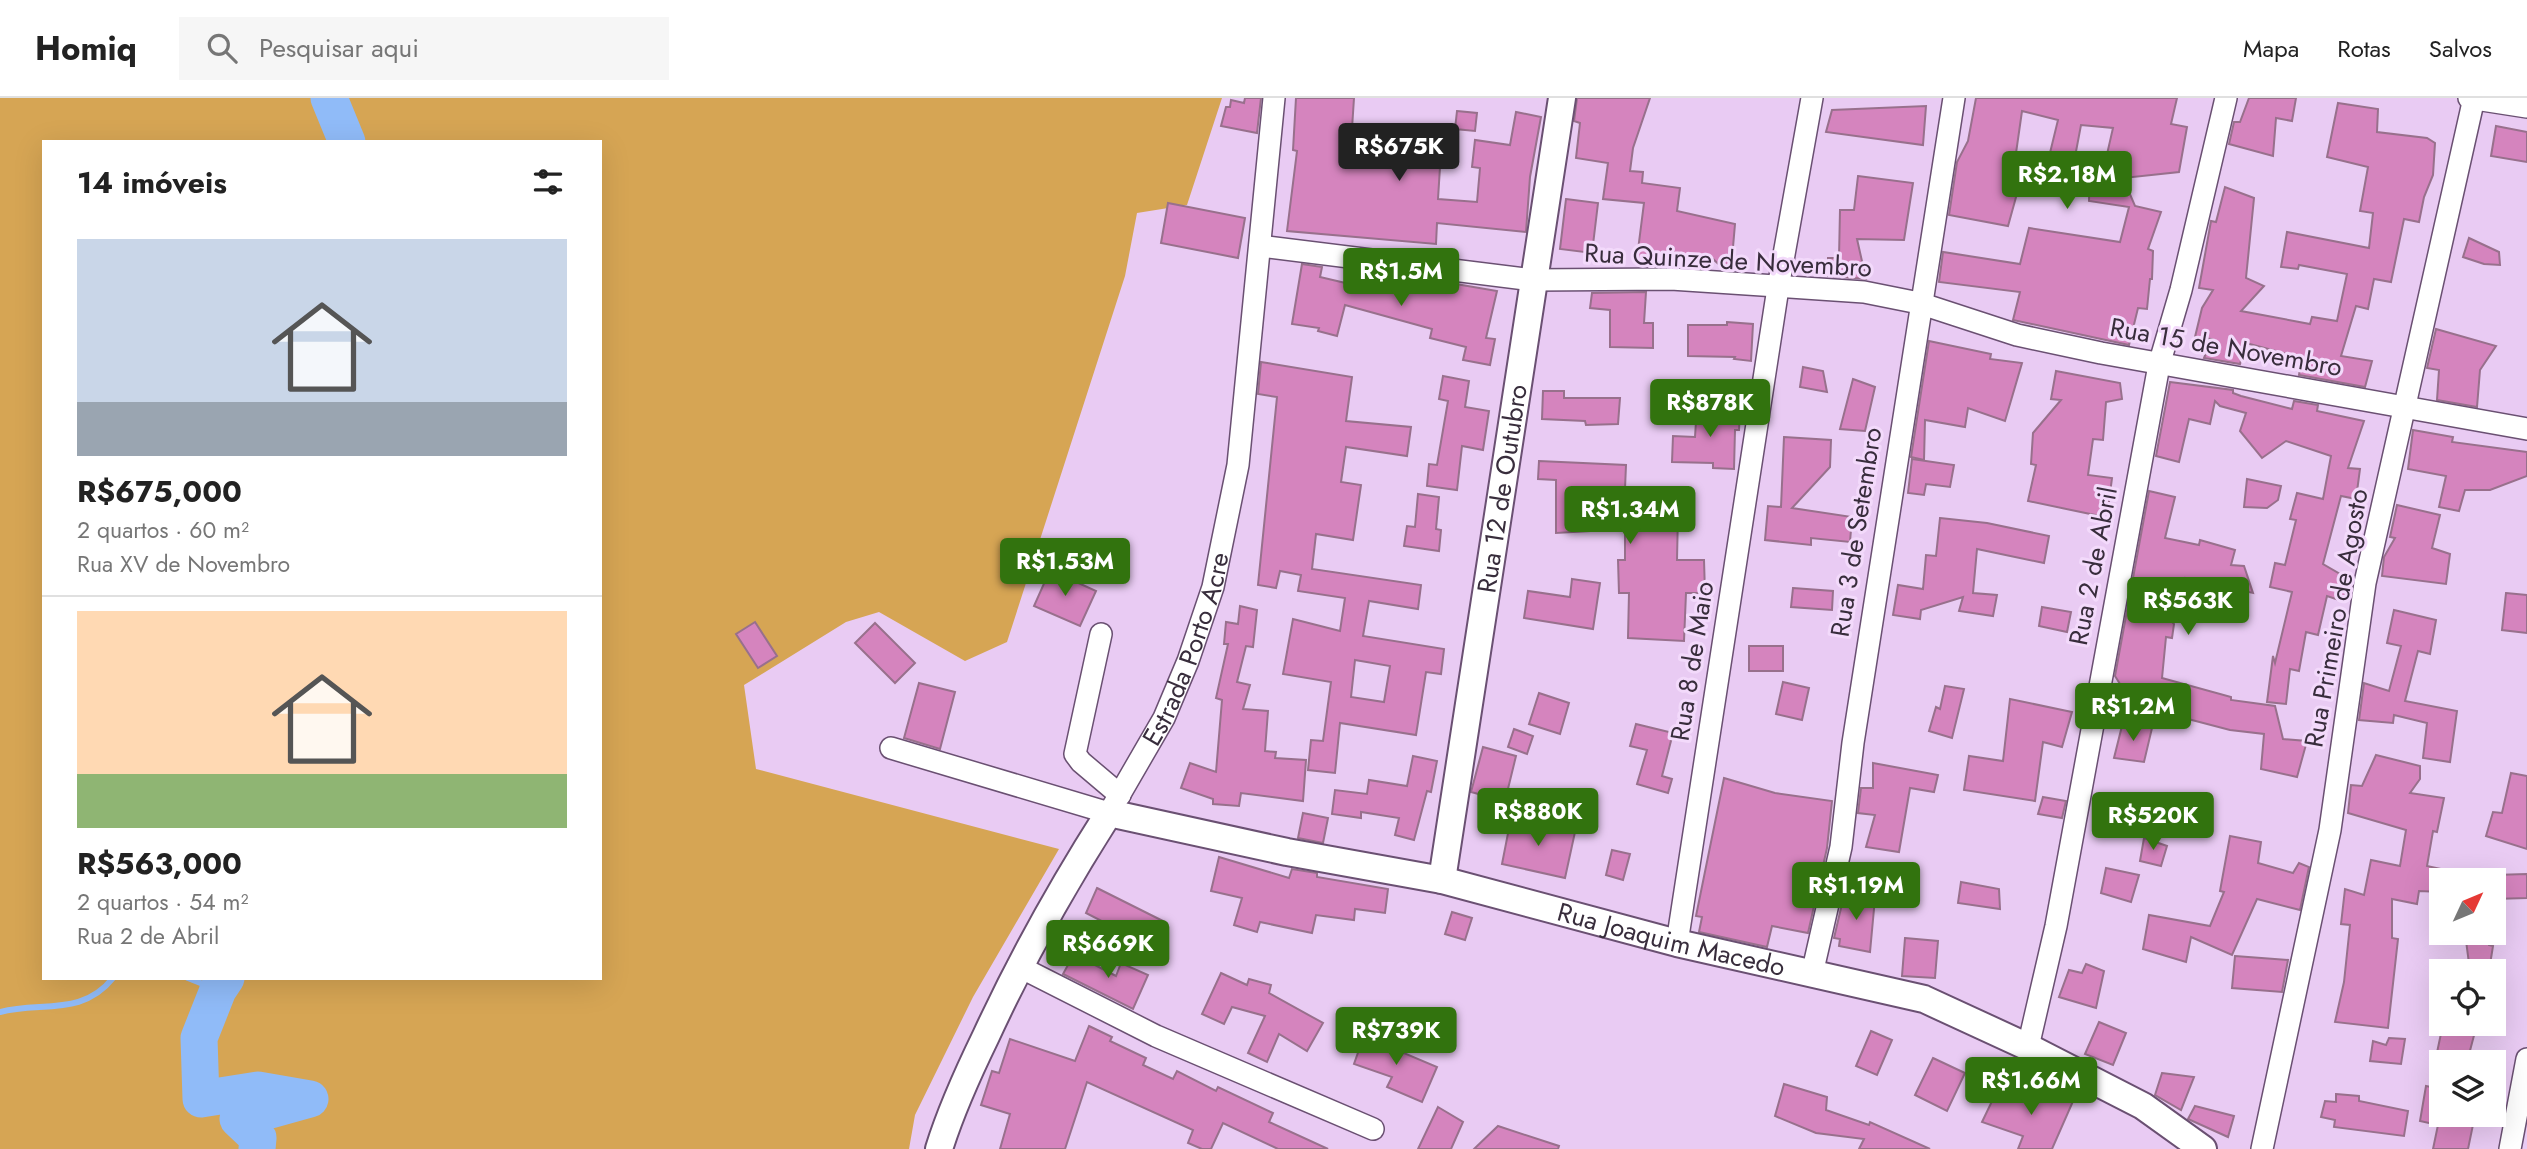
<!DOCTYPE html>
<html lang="pt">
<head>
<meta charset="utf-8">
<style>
  :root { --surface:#fff; --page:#f6f6f6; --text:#222; --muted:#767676; --line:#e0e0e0; --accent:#32730e }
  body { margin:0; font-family:Jost,sans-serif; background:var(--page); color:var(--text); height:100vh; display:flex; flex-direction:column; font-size:26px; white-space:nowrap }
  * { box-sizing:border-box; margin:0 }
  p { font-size:23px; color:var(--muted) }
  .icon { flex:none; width:38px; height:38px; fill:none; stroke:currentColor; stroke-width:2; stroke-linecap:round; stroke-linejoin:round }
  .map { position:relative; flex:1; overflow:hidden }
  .panel { position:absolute; left:42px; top:42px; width:560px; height:840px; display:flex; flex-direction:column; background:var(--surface); border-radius:0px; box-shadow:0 7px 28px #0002 }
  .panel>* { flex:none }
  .needle { width:46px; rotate:46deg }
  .buttons { position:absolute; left:2429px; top:770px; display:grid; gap:14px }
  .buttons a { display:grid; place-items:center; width:77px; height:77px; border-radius:0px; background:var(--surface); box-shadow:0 7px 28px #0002; font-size:35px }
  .price { position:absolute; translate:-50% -60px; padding:0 16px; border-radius:7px; background:var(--accent); color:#fff; font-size:23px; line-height:46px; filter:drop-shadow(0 2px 4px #0008) }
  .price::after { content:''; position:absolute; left:50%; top:42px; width:21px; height:16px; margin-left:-10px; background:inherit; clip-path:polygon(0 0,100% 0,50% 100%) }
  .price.on { background:#222; color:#fff }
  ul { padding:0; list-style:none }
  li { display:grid; align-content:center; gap:14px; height:371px; padding:0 35px }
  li+li { border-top:2px solid var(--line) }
  li span { display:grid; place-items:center; height:217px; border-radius:0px; color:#555 }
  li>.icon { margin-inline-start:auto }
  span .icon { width:126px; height:126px; fill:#fffc; stroke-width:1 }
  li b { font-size:30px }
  h2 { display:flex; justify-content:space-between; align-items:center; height:84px; padding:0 35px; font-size:30px }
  header { display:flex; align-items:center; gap:42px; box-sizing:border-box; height:98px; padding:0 35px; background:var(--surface); border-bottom:2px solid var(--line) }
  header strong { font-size:33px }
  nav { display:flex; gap:38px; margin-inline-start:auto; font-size:24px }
  .search { width:490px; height:63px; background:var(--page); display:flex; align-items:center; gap:18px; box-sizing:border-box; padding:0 24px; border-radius:0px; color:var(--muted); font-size:26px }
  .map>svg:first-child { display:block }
</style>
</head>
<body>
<header>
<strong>Homiq</strong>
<div class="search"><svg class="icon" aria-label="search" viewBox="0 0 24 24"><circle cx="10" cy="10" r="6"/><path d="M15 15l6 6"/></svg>Pesquisar aqui</div>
<nav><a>Mapa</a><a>Rotas</a><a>Salvos</a></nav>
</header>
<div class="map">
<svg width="2527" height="1051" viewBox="0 0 2527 1051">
  <rect width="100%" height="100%" fill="#e9cbf3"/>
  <path fill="#d6a554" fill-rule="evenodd" d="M0,0H1222L1187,107L1137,115L1125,178L1007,544L965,563L879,514L846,524L744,587L756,671L1059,751L973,899L915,1017L909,1051H0ZM44,44H600V880H44Z"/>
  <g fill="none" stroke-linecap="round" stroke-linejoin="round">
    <g stroke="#90bbf8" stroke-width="6">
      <path d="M188,880L218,892"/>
      <path d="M0,914C40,903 82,919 113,880"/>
    </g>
    <g stroke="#90bbf8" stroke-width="37">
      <path d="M329,0L347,44"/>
      <path d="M226,880L218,892L199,940L201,1001L258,992L310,1001L238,1021L258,1040L257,1051"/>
    </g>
  </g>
  <g fill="#d584be" stroke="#98708c" stroke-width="2" fill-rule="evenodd">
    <path d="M1245,0H1261L1257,35L1221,28L1226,9H1230L1231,2L1244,5Z"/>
    <path d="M1296,0H1354L1350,61L1363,62L1362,66L1440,69L1438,101L1477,104L1480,70L1472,69L1475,42L1510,47L1516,14L1541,19L1530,79L1526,134L1437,125L1436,146L1287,133L1297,53L1293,52Z"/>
    <path d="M1577,0H1650L1633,50L1630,73L1643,74L1642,85L1680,90L1677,113L1735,126L1731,172H1725L1713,161L1671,155L1670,165L1637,160L1644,105L1603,101L1608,65L1576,60L1580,25L1574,23Z"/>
    <path d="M1976,0H2177L2171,26L2187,29L2179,74L2123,80L2135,108L2161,114L2148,151L2153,153L2152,181H2150L2147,211L2138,210L2129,247L2013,222L2020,194L1939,184L1943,154L2020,166L2029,130L2120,144L2129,109L2089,103L2090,69L2103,74L2113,30L2081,27L2074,64L2049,59L2058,22L2022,13L2015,62L2036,63L2028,94L2018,92L2008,128L1949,117L1957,64L1968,43Z"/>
    <path d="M2249,0H2296L2292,23L2276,20L2273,58L2229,46L2234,24H2240Z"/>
    <path d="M2338,5L2378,11L2377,34L2427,40L2435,45L2433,77L2424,99L2419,124L2404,121L2391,184L2374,181L2368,211L2356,208L2341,258L2372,263L2365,289L2299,277L2302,260L2246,245L2240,266L2204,260L2212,241L2195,239L2202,210L2213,192L2199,190L2211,123L2216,124L2225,89L2254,100L2246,180L2264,188L2241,213L2310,226L2312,219L2337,223L2347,176L2299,167L2298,171L2281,169L2287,134L2369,150L2373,115L2360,113L2368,69L2327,59Z"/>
    <path d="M1926,8L1923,47L1826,34L1832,12Z"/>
    <path d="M1457,13L1477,15L1475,33L1455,31Z"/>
    <path d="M2496,28L2527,34V64L2491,58Z"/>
    <path d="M1858,78L1913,85L1904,142L1857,141L1866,181L1828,178V160H1839L1840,112H1854Z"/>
    <path d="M1566,101L1598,105L1592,155L1560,151Z"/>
    <path d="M1168,105L1245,120L1238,160L1161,145Z"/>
    <path d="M2469,140L2499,154L2500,167L2484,166L2463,159Z"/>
    <path d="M1302,166L1322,169L1320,179L1354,187L1358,173L1384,180L1382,184L1413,191L1415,183L1442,190L1444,184L1497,193L1486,240L1495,241L1490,267L1463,262L1466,249L1430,240L1432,231L1345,207L1337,238L1318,233L1319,230L1292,226Z"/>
    <path d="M1646,194L1644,225H1653V250L1610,249V212L1590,210L1592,195Z"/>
    <path d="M1727,224L1753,226L1751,263L1734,261L1735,259L1688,258V227H1727Z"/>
    <path d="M2436,231L2496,248L2480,272L2477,309L2437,302L2439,272L2427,270Z"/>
    <path d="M1929,243L1991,256L1990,261L2022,265L2005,323L1968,310L1965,329L1925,322L1924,362L1911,359Z"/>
    <path d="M1261,264L1352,279L1346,323L1411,329L1407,358L1346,349L1341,384L1361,387L1353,442L1316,436L1312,471L1421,487L1418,511L1369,503L1363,538L1444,551L1441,576L1426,574L1416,637L1340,625L1335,675L1308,672L1311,642L1323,643L1331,584L1283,576L1293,521L1340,533L1345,500L1298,493L1301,477L1280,473L1276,490L1258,487L1277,299L1258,296ZM1355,562L1390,568L1384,604L1351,599Z"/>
    <path d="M1803,269L1823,273L1827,294L1800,289Z"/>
    <path d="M2056,273L2120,285L2122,301L2106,304L2103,342L2093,341L2088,377L2112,380L2108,411L2102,410L2100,418L2028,403L2036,367L2031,366L2033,335L2061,302L2051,301Z"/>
    <path d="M1443,278L1469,283L1465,309L1489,313L1483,352L1462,348L1457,392L1427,388L1429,366L1437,367L1448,303L1439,301Z"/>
    <path d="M1853,281L1875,289L1865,333L1840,331Z"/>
    <path d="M2170,284L2233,292V295L2241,298L2292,311L2294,303L2318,307L2317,313L2364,323L2348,370L2360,371L2356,401L2341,398L2323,466L2352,483L2342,503L2327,498L2318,537L2306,534L2299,573L2290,571L2286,606L2267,604L2273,558L2275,565L2292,494L2270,489L2275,465L2285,467L2296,422L2290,421L2297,395L2323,401L2331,358L2286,343L2262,360L2240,333L2246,315L2220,308L2215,303L2210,326L2189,321L2179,364L2156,358Z"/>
    <path d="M1543,293H1564V300H1620L1618,326L1586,327L1585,323L1542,321Z"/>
    <path d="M1697,308L1740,312L1739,332H1735L1734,371L1713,370V365L1672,364L1673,338L1695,339Z"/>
    <path d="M2413,332L2453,339L2452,344L2527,354V378L2490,392H2465L2459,413L2439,409L2446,378L2408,371Z"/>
    <path d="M1784,339L1831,342L1830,369L1792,410L1852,419L1850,444L1811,440V447L1765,442L1768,408L1781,409Z"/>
    <path d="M1912,361L1954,367L1950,389L1926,386L1924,397L1908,395Z"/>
    <path d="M1539,363L1626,367L1624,414L1678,415L1677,462H1704L1705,495H1686L1684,543L1628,540L1629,495H1619L1618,462H1625V431L1590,430V433L1556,435V382L1538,381Z"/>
    <path d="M2247,381L2281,388L2278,402L2267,410L2244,409Z"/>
    <path d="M2149,393L2175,399L2165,440L2199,447L2200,442L2235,452L2231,467L2244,468L2253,495L2185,480L2164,515L2174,526L2172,540L2166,539L2162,580L2231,599V602L2275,608L2283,641L2307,643L2297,679L2261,671L2264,636L2230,632L2146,610L2149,595L2120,586L2115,578Z"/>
    <path d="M1418,396L1439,399L1436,431L1441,432L1439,453L1404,448L1407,428L1415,429Z"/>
    <path d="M2397,407L2440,417L2432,450L2450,456L2446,486L2382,478L2384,459L2395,440L2390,439Z"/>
    <path d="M1940,420L1987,425L2049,438L2044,465L1977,451L1973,495L1997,497L1993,518L1959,513L1963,499L1921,512L1920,521L1893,517L1898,487L1923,491L1926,457L1936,458Z"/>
    <path d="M1050,472L1096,493L1080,528L1034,508Z"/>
    <path d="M1572,481L1600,485L1593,531L1524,520L1528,493L1570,499Z"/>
    <path d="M1793,490L1833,493L1832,512L1791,509Z"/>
    <path d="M2506,495L2527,497V535L2502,532Z"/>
    <path d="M1240,508L1257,512L1253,549L1246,548L1237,584L1250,587L1243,611L1268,613L1265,653L1276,654L1275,660L1306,662L1303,703L1241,695L1239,708L1213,706V701L1181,690L1190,665L1216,674L1222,602L1216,600L1228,546H1224L1226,524L1238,526Z"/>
    <path d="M2042,509L2071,514L2067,534L2039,528Z"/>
    <path d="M2394,512L2436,522L2430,556L2418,553L2405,603L2457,613L2450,664L2423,660L2427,625L2394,617L2393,625L2359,622L2364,585L2389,593L2401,548L2387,545Z"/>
    <path d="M755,524L777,558L758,570L736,536Z"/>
    <path d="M875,525L915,565L895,585L855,545Z"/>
    <rect x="1749" y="548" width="34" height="25"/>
    <path d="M1783,584L1809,590L1802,622L1776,616Z"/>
    <path d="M919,585L955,594L940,651L904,640Z"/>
    <path d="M1945,588L1964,591L1952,640L1929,633L1936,609L1940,611Z"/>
    <path d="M1539,595L1569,605L1560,636L1529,626Z"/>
    <path d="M2010,601L2072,614L2062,649L2043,644L2035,703L1964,692L1969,658L2003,663Z"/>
    <path d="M2123,624L2152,630L2144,664L2114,660Z"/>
    <path d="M1636,626L1673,635L1662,678L1672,681L1668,695L1637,686L1647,652L1630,648Z"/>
    <path d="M1514,631L1533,638L1527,656L1508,649Z"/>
    <path d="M1483,649L1516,658L1505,703L1471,694Z"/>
    <path d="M2376,657L2420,668V681L2410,695L2444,700L2437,734L2433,733L2427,768L2441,771V794L2419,793L2417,806L2392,801V840L2398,841L2388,930L2335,924L2344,884L2350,827L2341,826L2345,791L2364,797L2371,762L2400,768L2406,732L2348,715L2351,687L2362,688Z"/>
    <path d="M1413,658L1437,663L1431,694L1427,693L1414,742L1395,737L1399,720L1361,714V720L1332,716L1335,692L1367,696L1369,682L1407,688Z"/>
    <path d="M1873,665L1938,677L1934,694L1910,690L1899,754L1866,749L1875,717L1858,715L1861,690H1873Z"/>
    <path d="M2511,675L2527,678V751L2486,738L2493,714L2502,715Z"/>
    <path d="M1724,680L1775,695L1832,703L1827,750L1808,835L1772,828L1767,849L1699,834L1702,819L1696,818Z"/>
    <path d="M2043,699L2066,703L2062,720L2038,716Z"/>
    <path d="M1303,715L1328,720L1323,745L1298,740Z"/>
    <path d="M1511,720L1575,734L1565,780L1502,766Z"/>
    <path d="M2230,738L2261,744L2258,765L2293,775L2299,765L2309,769L2300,812L2257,801L2232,857L2191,839L2186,864L2143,851L2149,817L2210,828L2224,794L2220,793Z"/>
    <path d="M2144,740L2167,748L2161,768L2140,763Z"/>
    <path d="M1612,752L1630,756L1623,782L1606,777Z"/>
    <path d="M1219,759L1289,780L1292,771L1317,775V779L1388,791L1385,815L1355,811L1354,822L1316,817L1312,835L1260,824L1257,834L1234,827L1242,800L1211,793Z"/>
    <path d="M2106,770L2139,777L2131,804L2101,795Z"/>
    <path d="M2527,776V800L2494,801V777Z"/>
    <path d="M1961,784L1999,791L2000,811L1958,805Z"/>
    <path d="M1097,790L1163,823L1150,848L1086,815Z"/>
    <path d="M1845,793L1875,800L1870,854L1839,848L1840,841L1834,840Z"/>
    <path d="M1452,814L1472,820L1465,842L1445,836Z"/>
    <path d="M2465,835H2489V847L2493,848L2489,873H2470Z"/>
    <path d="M1905,840L1938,843L1935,880L1902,878Z"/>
    <path d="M1074,856L1116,878L1121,865L1148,877L1133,911L1063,876Z"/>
    <path d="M2235,858L2288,862L2282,894L2232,890Z"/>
    <path d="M2086,866L2104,873L2096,910L2059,899L2069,872L2082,875Z"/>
    <path d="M1221,875L1247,887L1249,881L1271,887L1269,895L1323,925L1307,953L1279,936L1267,964L1248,955L1265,918L1232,909L1224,926L1202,916Z"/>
    <path d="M2099,924L2126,935L2113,967L2085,956Z"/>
    <path d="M2443,926H2477L2467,964H2435Z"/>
    <path d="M1089,928L1112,939L1110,943L1146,960L1143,967L1173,981L1177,973L1216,993L1218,989L1273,1015L1269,1024L1328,1051H1278L1223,1025L1211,1051H1202L1188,1045L1193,1032L1087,984L1065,1051H1000L1010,1016L981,1007L992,973L999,975L1010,941L1075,963Z"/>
    <path d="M1871,933L1892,942L1877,977L1856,968Z"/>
    <path d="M1365,935L1388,942L1387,948L1437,969L1422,1004L1387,989L1392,979L1354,966Z"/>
    <path d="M2389,940L2405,941L2401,966L2370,963L2373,943L2386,947Z"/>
    <path d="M1933,960L1965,975L1947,1013L1915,997Z"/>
    <path d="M2162,975L2194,979L2181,1012L2155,997Z"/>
    <path d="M1784,986L1827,999L1826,1012L1869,1027L1870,1024L1930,1051H1859L1864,1041L1816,1035L1775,1018Z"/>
    <path d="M2044,987L2074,1001L2052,1051H2018L2023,1038L1982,1024L1995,997L2008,1001L2011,995L2036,1006Z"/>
    <path d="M2426,988L2441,991V1017H2475L2468,1051H2433L2438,1027L2420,1023Z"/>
    <path d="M2336,996L2359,998V1003L2408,1013L2404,1038L2334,1029L2335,1022L2321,1019L2325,1003L2336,1004Z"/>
    <path d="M2195,1008L2234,1018L2228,1039L2188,1021Z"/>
    <path d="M1438,1009L1463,1024L1451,1051H1418Z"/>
    <path d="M1498,1028L1559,1048L1558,1051H1474Z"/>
  </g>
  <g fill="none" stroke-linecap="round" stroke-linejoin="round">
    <g stroke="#6a5072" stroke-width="24">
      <g id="minor">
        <path d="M2469,0L2527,9"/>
        <path d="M1260,148L1533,182L1671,181L1864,194L1919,205L2017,237L2101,255L2527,331"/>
        <path d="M1101,536L1075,656L1081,664L1120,697"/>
        <path id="s1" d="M891,650L1109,715L1164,620L1188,563L1213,489L1238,367L1274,0"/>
        <path d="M1677,845L1778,190L1812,0"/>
        <path d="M1018,868L1156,938L1373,1031"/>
        <path d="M1812,876L1841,749L1853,645L1954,0"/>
        <path d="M2028,949L2056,828L2159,267L2181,192L2226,0"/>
        <path d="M2262,1051L2330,732L2365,485L2474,0"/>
        <path d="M2510,1051L2527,961"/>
      </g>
    </g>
    <g stroke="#6a5072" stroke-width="30">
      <g id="tertiary">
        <path id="s2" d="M1442,782L1562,0"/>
        <path id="s3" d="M939,1051C951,1012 968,975 986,938C1022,860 1063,787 1109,715L1287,754L1442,782L1677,845L1924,901L2028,949L2143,1008L2203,1051"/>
      </g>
    </g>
    <use href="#minor" stroke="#fff" stroke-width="21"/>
    <use href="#tertiary" stroke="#fff" stroke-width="26"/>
  </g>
  <g text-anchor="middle" stroke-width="6" stroke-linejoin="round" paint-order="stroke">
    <g font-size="26" fill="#382d3c" stroke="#f3dafb">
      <text transform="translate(1728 162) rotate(3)" y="9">Rua Quinze de Novembro</text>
      <text transform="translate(2226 249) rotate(10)" y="9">Rua 15 de Novembro</text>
      <text dy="9" stroke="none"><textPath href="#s2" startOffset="396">Rua 12 de Outubro</textPath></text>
      <text transform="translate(1856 434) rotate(-81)" y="9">Rua 3 de Setembro</text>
      <text transform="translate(2093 468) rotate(-79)" y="9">Rua 2 de Abril</text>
      <text transform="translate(2336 520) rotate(-80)" y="9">Rua Primeiro de Agosto</text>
      <text dy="9" stroke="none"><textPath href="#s1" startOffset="410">Estrada Porto Acre</textPath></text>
      <text transform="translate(1692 563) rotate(-81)" y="9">Rua 8 de Maio</text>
      <text dy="9" stroke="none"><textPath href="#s3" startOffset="954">Rua Joaquim Macedo</textPath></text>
    </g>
  </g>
</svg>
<div class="buttons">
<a><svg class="needle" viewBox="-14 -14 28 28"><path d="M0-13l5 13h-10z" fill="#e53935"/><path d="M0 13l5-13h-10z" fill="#767676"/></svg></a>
<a><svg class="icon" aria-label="locate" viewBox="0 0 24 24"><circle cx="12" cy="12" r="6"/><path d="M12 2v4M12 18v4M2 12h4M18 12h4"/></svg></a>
<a><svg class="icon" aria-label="layers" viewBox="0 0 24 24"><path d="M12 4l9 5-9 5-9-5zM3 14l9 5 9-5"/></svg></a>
</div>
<b class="price on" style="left:1399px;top:85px">R$675K</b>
<b class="price" style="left:2067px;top:113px">R$2.18M</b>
<b class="price" style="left:1401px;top:210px">R$1.5M</b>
<b class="price" style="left:1710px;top:341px">R$878K</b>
<b class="price" style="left:1630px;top:448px">R$1.34M</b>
<b class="price" style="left:1065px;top:500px">R$1.53M</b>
<b class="price" style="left:2188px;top:539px">R$563K</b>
<b class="price" style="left:2133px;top:645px">R$1.2M</b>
<b class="price" style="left:1538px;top:750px">R$880K</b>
<b class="price" style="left:2153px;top:754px">R$520K</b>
<b class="price" style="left:1856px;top:824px">R$1.19M</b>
<b class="price" style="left:1108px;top:882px">R$669K</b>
<b class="price" style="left:1396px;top:969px">R$739K</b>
<b class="price" style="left:2031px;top:1019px">R$1.66M</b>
<section class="panel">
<h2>14 imóveis<svg class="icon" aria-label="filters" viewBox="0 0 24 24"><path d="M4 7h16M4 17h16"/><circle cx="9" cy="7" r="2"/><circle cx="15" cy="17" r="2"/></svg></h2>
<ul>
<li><span style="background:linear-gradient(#c9d6e8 75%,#9aa5b1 0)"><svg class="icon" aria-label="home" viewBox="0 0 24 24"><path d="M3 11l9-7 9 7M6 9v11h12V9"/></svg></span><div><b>R$675,000</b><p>2 quartos · 60 m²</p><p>Rua XV de Novembro</p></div></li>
<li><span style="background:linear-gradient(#ffd9b3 75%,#8fb573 0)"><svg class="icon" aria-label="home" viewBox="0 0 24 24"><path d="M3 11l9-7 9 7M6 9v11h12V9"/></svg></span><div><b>R$563,000</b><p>2 quartos · 54 m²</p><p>Rua 2 de Abril</p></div></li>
</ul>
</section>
</div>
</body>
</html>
